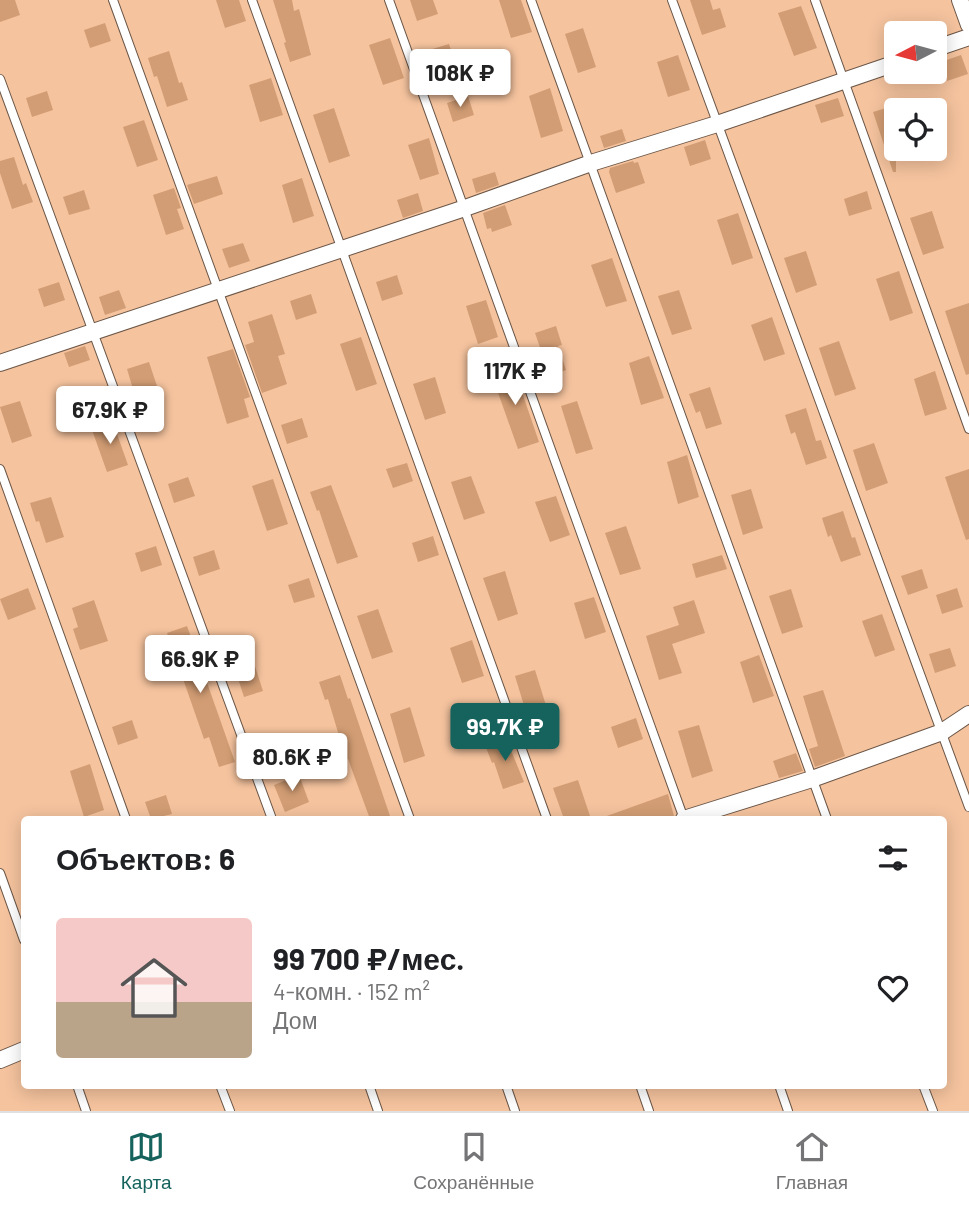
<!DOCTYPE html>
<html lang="ru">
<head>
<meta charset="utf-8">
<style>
  :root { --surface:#fff; --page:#f2f2f2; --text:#202124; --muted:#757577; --line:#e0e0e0; --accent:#16635e }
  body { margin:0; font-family:Barlow,sans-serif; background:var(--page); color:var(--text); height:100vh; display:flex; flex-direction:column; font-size:26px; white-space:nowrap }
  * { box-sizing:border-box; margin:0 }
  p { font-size:23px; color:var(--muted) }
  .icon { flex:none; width:38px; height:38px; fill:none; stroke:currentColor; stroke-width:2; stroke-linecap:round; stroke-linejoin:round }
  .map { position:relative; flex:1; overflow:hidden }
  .panel { position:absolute; left:21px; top:816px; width:926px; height:273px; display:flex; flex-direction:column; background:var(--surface); border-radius:7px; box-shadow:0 4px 18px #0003 }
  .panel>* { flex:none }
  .needle { width:46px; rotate:264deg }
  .buttons { position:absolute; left:884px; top:21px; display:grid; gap:14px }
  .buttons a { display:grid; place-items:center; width:63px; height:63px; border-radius:7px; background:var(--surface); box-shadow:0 4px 18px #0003; font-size:35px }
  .price { position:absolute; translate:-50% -60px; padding:0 16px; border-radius:7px; background:#fff; color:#222; font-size:23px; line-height:46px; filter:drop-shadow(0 2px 4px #0008) }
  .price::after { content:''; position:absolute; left:50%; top:42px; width:21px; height:16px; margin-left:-10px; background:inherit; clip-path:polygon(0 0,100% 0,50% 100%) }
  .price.active { background:var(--accent); color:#fff }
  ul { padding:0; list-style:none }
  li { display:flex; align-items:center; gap:21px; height:175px; padding:0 35px }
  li+li { border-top:2px solid var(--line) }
  li span { display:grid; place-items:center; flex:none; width:196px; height:140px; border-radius:7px; color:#555 }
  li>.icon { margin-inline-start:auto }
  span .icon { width:84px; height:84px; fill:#fffc; stroke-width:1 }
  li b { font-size:30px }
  h2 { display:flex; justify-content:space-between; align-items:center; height:84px; padding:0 35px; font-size:30px }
  .tab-bar { display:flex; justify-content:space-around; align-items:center; height:98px; border-top:2px solid var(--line); background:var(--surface); font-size:19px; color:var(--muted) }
  .tab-bar a { display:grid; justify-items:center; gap:4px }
  .tab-bar .active { color:var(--accent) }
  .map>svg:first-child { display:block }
</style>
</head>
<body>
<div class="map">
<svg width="969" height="1111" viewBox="0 0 969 1111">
  <rect width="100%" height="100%" fill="#f2d9c7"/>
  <path fill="#f5c39e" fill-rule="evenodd" d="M0,0H969V1111H0ZM896,33H934V72H896ZM896,110H934V149H896ZM24,819H943V1085H24Z"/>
  <g fill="#d29d74">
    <path d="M0,0H15L20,15L0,22Z"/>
    <path d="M216,0H239L246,21L225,28Z"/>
    <path d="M273,0H292L294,11L299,9L311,55L290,62L284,43L286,42Z"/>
    <path d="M410,0H433L438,14L417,21Z"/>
    <path d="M499,0H521L532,32L511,38Z"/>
    <path d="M690,0H710L713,10L720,8L726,27L702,35Z"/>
    <path d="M801,6L817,48L794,56L778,13Z"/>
    <path d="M105,23L111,41L90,48L84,30Z"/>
    <path d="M583,28L596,67L578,73L565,34Z"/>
    <path d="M390,38L404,78L383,85L369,45Z"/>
    <path d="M449,44L455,62L435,69L429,50Z"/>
    <path d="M169,51L179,83L182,82L188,100L167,107L157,76L154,77L148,58Z"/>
    <path d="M678,55L690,90L668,97L657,62Z"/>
    <path d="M961,55L968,74L947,81L941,62Z"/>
    <path d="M271,78L283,115L260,122L249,85Z"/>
    <path d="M550,88L563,131L541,138L529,96Z"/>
    <path d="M47,91L53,110L32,117L26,98Z"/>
    <path d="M468,96L474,115L453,122L447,103Z"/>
    <path d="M838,98L844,116L821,123L815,105Z"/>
    <path d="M896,105V172H893L873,112Z"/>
    <path d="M334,108L350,156L329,163L313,115Z"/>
    <path d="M144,120L158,160L137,167L123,127Z"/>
    <path d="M622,129L626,141L604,148L600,136Z"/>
    <path d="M429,138L439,174L420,180L408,145Z"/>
    <path d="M705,140L711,159L690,166L684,147Z"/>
    <path d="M14,157L23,185L26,183L33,202L12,209L0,173V161Z"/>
    <path d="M633,161L634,163L638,162L645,183L616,193L609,172L610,168Z"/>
    <path d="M495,172L499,185L476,193L472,179Z"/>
    <path d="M217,176L223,194L194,204L187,185Z"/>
    <path d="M302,178L314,216L293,223L282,185Z"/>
    <path d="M174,188L181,208L177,209L184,229L166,235L153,195Z"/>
    <path d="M84,190L90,209L69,215L63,197Z"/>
    <path d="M867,191L872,209L849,216L844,199Z"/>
    <path d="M418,193L423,211L403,218L397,200Z"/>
    <path d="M505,205L512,225L492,232L491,228L487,229L483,213Z"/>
    <path d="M932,211L944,248L923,255L910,218Z"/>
    <path d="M738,213L753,258L732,265L717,220Z"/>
    <path d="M243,243L250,261L229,268L222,249Z"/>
    <path d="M806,251L817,285L796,293L784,258Z"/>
    <path d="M612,258L627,301L606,307L591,265Z"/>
    <path d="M899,271L913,313L890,321L876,279Z"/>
    <path d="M397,275L403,294L382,301L376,282Z"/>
    <path d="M59,282L65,300L44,307L38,289Z"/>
    <path d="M119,290L126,308L105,315L99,297Z"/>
    <path d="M679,290L692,329L672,335L658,296Z"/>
    <path d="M311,294L317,313L296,320L290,301Z"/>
    <path d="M486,300L498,337L478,344L466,306Z"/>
    <path d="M969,303V374L966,375L945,311Z"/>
    <path d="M272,314L285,354L278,356L287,384L262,393L245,345L254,342L248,322Z"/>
    <path d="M772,317L785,354L764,361L751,325Z"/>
    <path d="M556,326L562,345L558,346L566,370L550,376L535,333Z"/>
    <path d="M361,337L377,384L356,391L340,344Z"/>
    <path d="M839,341L856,389L835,396L819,348Z"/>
    <path d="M85,346L90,360L69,367L64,353Z"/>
    <path d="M233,349L250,397L244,399L249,417L227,424L207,357Z"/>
    <path d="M649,356L664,398L641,405L629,363Z"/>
    <path d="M149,362L159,392L136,399L127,369Z"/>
    <path d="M513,366L539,442L518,449L491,373Z"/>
    <path d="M935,371L947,409L925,416L914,379Z"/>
    <path d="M435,377L446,413L425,420L413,384Z"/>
    <path d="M710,387L722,424L706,429L700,411L696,413L689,394Z"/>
    <path d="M20,401L32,436L12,443L0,407Z"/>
    <path d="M577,401L593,449L576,454L561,406Z"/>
    <path d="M806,408L816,441L821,440L827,458L806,465L795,432L791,434L785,415Z"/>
    <path d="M302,418L308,437L287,444L281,425Z"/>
    <path d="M112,420L128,465L107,472L91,427Z"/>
    <path d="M874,443L888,483L866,491L853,450Z"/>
    <path d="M687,455L699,497L678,504L667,462Z"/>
    <path d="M407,463L413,481L393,488L386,469Z"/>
    <path d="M969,469V539L966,540L945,477Z"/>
    <path d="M471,476L485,513L464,520L451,482Z"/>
    <path d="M188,477L195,496L174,503L168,484Z"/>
    <path d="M273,479L288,524L267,531L252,486Z"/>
    <path d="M331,485L358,557L337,564L319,510L317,511L310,492Z"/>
    <path d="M751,489L763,528L743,535L731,495Z"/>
    <path d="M556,496L570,535L550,542L535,502Z"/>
    <path d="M51,497L64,537L46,543L39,521L36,522L30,503Z"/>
    <path d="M843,511L852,538L855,537L861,555L841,562L831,535L828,537L822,518Z"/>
    <path d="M626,526L641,569L620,575L605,533Z"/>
    <path d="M433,536L439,555L418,562L412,543Z"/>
    <path d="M156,546L162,565L141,572L135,553Z"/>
    <path d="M214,550L220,569L199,576L193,557Z"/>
    <path d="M722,555L727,569L696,578L692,564Z"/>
    <path d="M922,569L928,588L908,595L901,576Z"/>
    <path d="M505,571L518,614L498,621L483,578Z"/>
    <path d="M309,578L315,597L294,603L288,585Z"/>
    <path d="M28,588L36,609L8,620L0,599Z"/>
    <path d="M957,588L963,607L942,614L936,595Z"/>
    <path d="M791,589L803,627L782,634L769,596Z"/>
    <path d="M594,597L606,632L585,639L574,603Z"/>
    <path d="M94,600L108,641L80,650L73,629L78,627L72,608Z"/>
    <path d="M694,600L705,633L672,644L682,673L659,680L646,636L679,625L673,607Z"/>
    <path d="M378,609L393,652L372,659L357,616Z"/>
    <path d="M882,614L895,650L875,657L862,621Z"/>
    <path d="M187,626L235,762L219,767L209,737L204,739L167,633Z"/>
    <path d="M472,640L484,676L462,683L450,648Z"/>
    <path d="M950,648L956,666L935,673L929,654Z"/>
    <path d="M251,654L263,691L244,697L232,660Z"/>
    <path d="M759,655L774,696L753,703L740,662Z"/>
    <path d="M535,670L549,715L529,722L515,676Z"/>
    <path d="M340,675L348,699L350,698L391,819H370L348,759H346L328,699L325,700L319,682Z"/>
    <path d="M823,690L845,756L815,767L809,749L818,746L803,696Z"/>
    <path d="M410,707L425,756L404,763L390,714Z"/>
    <path d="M636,718L643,739L618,748L611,727Z"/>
    <path d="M132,720L138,738L118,745L112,727Z"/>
    <path d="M699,725L713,771L692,778L678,731Z"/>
    <path d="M506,738L524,782L503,789L494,762L492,763L485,745Z"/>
    <path d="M796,753L803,771L779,778L773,761Z"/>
    <path d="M90,764L104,810L84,817L70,771Z"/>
    <path d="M299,775L309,802L285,812L274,785Z"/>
    <path d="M578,780L591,819H564L553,788Z"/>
    <path d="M668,794L674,816L665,819H604V817Z"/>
    <path d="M166,795L172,814L151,819L145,802Z"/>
  </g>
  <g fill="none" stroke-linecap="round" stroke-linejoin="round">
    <g stroke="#6b5647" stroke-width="10">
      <g id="lane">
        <path d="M113,0L410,819"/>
        <path d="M252,0L547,819"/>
        <path d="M389,0L684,819"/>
        <path d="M531,0L827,819"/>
        <path d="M672,0L969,807"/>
        <path d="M815,0L969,429"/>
        <path d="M0,79L272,819"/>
        <path d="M0,469L126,819"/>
        <path d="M0,873L24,940"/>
        <path d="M77,1085L86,1111"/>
        <path d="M220,1085L230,1111"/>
        <path d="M369,1085L378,1111"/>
        <path d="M506,1085L515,1111"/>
        <path d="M640,1085L649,1111"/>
        <path d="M779,1085L788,1111"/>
        <path d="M923,1085L933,1111"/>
      </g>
    </g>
    <g stroke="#6b5647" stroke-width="18">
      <g id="street">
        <path d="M960,0L969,25"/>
        <path d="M934,49L969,37"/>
        <path d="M0,363L465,208L591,163L717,124L896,63"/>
        <path d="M684,819L812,779L942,732L969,714"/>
        <path d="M0,1060L24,1050"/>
      </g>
    </g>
    <use href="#lane" stroke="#fff" stroke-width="8"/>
    <use href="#street" stroke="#fff" stroke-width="16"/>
  </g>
</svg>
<div class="buttons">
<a><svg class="needle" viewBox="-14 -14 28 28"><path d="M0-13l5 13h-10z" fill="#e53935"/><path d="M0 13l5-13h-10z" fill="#757577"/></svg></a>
<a><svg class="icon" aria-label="locate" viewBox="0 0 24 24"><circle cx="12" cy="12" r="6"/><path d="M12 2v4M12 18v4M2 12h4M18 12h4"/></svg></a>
</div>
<b class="price" style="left:460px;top:109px">108K ₽</b>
<b class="price" style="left:515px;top:407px">117K ₽</b>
<b class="price" style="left:110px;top:446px">67.9K ₽</b>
<b class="price" style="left:200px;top:695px">66.9K ₽</b>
<b class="price active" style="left:505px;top:763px">99.7K ₽</b>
<b class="price" style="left:292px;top:793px">80.6K ₽</b>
<section class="panel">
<h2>Объектов: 6<svg class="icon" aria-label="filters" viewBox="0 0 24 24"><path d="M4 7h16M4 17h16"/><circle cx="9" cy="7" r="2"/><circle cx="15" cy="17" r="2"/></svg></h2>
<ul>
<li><span style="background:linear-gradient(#f6c9c9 60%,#b9a48a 0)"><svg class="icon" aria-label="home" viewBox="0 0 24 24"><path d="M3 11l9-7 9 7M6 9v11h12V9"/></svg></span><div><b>99 700 ₽/мес.</b><p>4-комн. · 152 m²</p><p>Дом</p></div><svg class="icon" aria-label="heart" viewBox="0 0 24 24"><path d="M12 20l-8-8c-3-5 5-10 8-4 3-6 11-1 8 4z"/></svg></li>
</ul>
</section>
</div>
<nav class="tab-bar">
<a class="active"><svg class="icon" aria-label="map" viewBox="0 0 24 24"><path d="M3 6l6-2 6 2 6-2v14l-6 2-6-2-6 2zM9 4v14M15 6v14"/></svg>Карта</a>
<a><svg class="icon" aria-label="saved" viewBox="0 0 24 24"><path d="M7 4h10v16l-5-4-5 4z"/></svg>Сохранённые</a>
<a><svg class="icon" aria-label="home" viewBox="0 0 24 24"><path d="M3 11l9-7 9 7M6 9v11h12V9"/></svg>Главная</a>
</nav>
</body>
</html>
